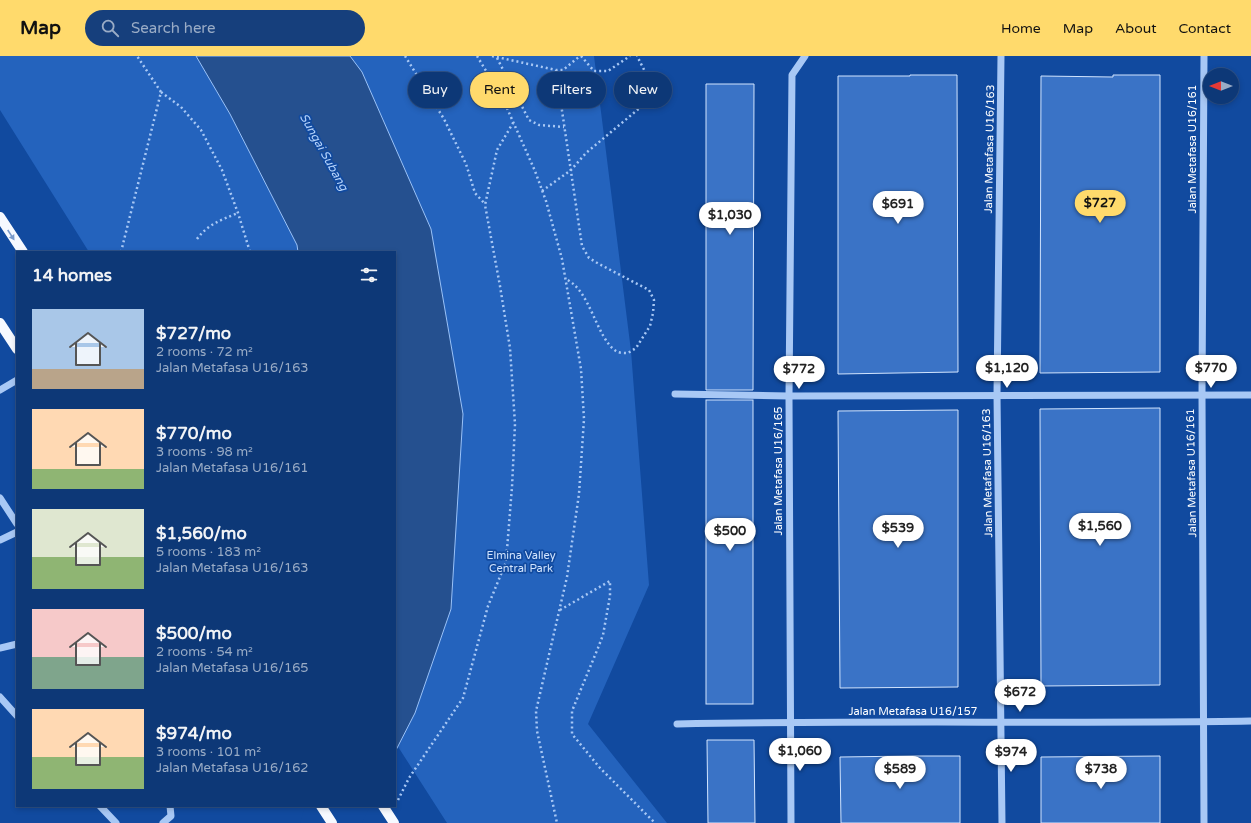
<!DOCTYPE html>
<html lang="en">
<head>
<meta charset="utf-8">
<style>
  :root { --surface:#0d3877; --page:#163f7c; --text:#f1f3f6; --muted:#9aacc6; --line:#2d5289; --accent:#ffda6c }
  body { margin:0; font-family:"Varela Round",sans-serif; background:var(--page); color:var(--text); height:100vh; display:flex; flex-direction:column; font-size:15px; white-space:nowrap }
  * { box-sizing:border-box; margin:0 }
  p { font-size:13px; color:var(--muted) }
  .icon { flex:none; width:22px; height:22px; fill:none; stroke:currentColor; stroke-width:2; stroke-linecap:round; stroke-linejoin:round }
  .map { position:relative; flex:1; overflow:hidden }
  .sheet { position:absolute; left:16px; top:195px; width:380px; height:556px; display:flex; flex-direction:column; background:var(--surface); border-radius:0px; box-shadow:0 2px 6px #0003,0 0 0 1px var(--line) }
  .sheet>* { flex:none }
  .banner { position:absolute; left:408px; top:16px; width:380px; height:36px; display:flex; gap:8px }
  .needle { width:26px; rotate:270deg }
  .fabs { position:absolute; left:1203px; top:12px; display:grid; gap:8px }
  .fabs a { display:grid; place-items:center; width:36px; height:36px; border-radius:50%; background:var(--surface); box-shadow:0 2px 6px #0003,0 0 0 1px var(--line); font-size:20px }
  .price { position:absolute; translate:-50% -34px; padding:0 9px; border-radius:14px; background:#fff; color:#222; font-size:13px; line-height:26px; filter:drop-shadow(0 1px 2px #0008) }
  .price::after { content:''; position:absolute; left:50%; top:24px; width:12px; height:9px; margin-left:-6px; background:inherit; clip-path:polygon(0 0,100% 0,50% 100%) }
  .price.current { background:var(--accent); color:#111 }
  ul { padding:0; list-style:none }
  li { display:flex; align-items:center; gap:12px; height:100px; padding:0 16px }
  li span { display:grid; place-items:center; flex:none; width:112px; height:80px; border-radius:0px; color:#555 }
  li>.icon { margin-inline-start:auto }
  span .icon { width:48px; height:48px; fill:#fffc; stroke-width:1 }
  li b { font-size:17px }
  h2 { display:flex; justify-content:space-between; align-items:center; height:48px; padding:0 16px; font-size:17px }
  .pill { padding:0 14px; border-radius:18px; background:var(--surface); box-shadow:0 2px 6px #0003,0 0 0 1px var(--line); font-size:14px; line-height:36px }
  .pill.current { background:var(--accent); color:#111 }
  header { display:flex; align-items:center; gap:24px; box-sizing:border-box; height:56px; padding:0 20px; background:var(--accent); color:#111 }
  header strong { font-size:19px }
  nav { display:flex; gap:22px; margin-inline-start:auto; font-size:14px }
  .search { width:280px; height:36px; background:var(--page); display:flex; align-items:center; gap:10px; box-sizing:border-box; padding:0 14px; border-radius:22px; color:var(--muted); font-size:15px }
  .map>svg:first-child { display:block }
</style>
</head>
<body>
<header>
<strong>Map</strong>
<div class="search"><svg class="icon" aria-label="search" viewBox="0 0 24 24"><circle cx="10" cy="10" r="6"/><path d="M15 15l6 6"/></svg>Search here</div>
<nav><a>Home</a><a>Map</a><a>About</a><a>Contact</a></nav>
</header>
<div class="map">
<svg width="1251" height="767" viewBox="0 0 1251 767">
  <rect width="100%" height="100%" fill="#114a9f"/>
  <path fill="#2463bd" d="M0,0H594L631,295L649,529L588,668L667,767H447L395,686V196H89L0,54Z"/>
  <path fill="#25508f" stroke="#9ac2f8" d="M196,0H350L362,16L431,173L463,358L451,553L415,657L395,696V196H298L297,189L230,58Z"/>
  <path fill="#114a9f" d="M305,750H370L362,767H300Z"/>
  <g fill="#3a73c6" stroke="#d1e4fe">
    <path d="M910,19H957L958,316L838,318V20H910Z"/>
    <path d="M1113,19H1160V316L1040,317L1041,20L1113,21Z"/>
    <path d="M706,28H754L753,334H706Z"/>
    <rect x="706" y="344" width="47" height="304"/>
    <path d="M1160,352V629L1041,630L1040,353Z"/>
    <path d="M958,354V631L840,632L838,355Z"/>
    <path d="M707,684H754L755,767H708Z"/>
    <path d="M912,700H960V767H841L840,701Z"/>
    <path d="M1160,700V767H1041V701Z"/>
  </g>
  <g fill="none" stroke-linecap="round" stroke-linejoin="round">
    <g stroke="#a8c8f5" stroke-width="2.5" stroke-dasharray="2 3" stroke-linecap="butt">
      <path d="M405,0L444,63L466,108L475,137L485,148"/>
      <path d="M477,0L502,41L535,115L546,145L562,203L581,313L584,363L579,438L567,521L536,655L537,675L557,767"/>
      <path d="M492,0L556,14H563L580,0"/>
      <path d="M581,0L594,15H608L630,0"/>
      <path d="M497,2L529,64L539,69L564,71"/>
      <path d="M556,14L582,190L589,202L599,208L649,234L654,244L653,257L650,270L636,292L628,297C624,297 619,297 616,295C596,282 590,232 565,223"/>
      <path d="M161,36L181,51L201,74L222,114L238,157L250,196"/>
      <path d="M542,135L571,114L586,97L642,50C655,29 647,20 637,0"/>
      <path d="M197,183C208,168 221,164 238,157"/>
      <path d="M121,196L161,36L137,0"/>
      <path d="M560,554L610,525V540L603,579L598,592L572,655V678L600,712L655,767"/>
      <path d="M398,744L409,722L463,642L488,550L506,506L512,431L515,368L510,292L500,230L485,149L497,94L513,67"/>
    </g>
    <g stroke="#a8c8f5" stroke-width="7">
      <path d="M1001,0L997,339L1002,767"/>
      <path d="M1204,0L1202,340L1204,767"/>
      <path d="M0,334L17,324"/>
      <path d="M675,338L789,340L1251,339"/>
      <path d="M0,442L17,468"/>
      <path d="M0,484L17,476"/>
      <path d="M0,592L17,588"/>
      <path d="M0,641L17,660"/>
      <path d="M677,668C869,664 1060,668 1251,665"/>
      <path d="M100,750L116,767"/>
      <path d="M163,767L171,760L170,750"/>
      <path d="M791,767L789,340L792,19L805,0"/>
    </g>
    <g stroke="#f6f9ff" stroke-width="10">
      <path d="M0,161L23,196"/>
      <path d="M0,267L17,293"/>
      <path d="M321,750L332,767"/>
      <path d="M383,750L394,767"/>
    </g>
  </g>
  <defs><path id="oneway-solid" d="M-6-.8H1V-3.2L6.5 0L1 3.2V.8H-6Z"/></defs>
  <use fill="#7899ca" href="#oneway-solid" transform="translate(11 179) rotate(57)"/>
  <g text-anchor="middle" stroke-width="3.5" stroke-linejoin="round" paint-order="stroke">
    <g font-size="11" fill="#fff" stroke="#114a9f">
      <text transform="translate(989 93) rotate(-89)" y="4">Jalan Metafasa U16/163</text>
      <text transform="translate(1192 93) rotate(-90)" y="4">Jalan Metafasa U16/161</text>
      <text transform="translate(778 415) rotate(-90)" y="4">Jalan Metafasa U16/165</text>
      <text transform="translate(987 417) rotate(-91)" y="4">Jalan Metafasa U16/163</text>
      <text transform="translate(1191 417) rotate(-91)" y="4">Jalan Metafasa U16/161</text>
      <text x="913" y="659">Jalan Metafasa U16/157</text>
    </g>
    <g font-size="11" fill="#d1e4fe" stroke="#114a9f">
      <text x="521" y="503">Elmina Valley<tspan x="521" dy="13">Central Park</tspan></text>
    </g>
    <g font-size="12" font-style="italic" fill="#b5d3fb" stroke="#114a9f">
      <text transform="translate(324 96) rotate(61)" y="4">Sungai Subang</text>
    </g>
  </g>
</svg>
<div class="fabs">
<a><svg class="needle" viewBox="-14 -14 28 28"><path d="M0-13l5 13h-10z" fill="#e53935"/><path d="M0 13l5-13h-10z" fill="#9aacc6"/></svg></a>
</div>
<b class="price current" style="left:1100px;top:168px">$727</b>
<b class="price" style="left:898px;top:169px">$691</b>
<b class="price" style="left:730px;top:180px">$1,030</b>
<b class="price" style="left:1007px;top:333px">$1,120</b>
<b class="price" style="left:1211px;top:333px">$770</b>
<b class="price" style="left:799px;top:334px">$772</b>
<b class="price" style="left:1100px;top:491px">$1,560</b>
<b class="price" style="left:898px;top:493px">$539</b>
<b class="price" style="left:730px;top:496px">$500</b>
<b class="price" style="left:1020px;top:657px">$672</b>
<b class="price" style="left:800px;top:716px">$1,060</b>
<b class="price" style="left:1011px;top:717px">$974</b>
<b class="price" style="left:900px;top:734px">$589</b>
<b class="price" style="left:1101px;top:734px">$738</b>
<div class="banner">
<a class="pill">Buy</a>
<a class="pill current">Rent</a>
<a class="pill">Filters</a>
<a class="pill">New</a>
</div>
<section class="sheet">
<h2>14 homes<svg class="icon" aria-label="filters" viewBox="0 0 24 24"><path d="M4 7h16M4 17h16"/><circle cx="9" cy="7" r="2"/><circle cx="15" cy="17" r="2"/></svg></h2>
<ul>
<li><span style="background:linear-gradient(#a9c7e8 75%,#b9a48a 0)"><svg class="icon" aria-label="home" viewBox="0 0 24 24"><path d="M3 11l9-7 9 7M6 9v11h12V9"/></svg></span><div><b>$727/mo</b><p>2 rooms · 72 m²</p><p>Jalan Metafasa U16/163</p></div></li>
<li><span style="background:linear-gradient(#ffd9b3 75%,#8fb573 0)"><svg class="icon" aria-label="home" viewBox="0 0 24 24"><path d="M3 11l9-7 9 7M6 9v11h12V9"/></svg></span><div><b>$770/mo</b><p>3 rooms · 98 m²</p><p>Jalan Metafasa U16/161</p></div></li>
<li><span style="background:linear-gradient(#dfe7d0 60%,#8fb573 0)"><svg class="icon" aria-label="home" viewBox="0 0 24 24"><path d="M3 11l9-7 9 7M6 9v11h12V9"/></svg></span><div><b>$1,560/mo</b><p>5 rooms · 183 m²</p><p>Jalan Metafasa U16/163</p></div></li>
<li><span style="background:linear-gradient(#f6c9c9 60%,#7fa58c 0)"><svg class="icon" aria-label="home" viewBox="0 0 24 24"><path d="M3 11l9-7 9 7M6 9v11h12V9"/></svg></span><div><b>$500/mo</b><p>2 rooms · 54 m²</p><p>Jalan Metafasa U16/165</p></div></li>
<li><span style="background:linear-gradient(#ffd9b3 60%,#8fb573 0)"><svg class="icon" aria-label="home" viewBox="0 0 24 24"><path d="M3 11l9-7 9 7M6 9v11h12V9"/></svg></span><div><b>$974/mo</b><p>3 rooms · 101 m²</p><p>Jalan Metafasa U16/162</p></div></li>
</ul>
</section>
</div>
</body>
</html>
